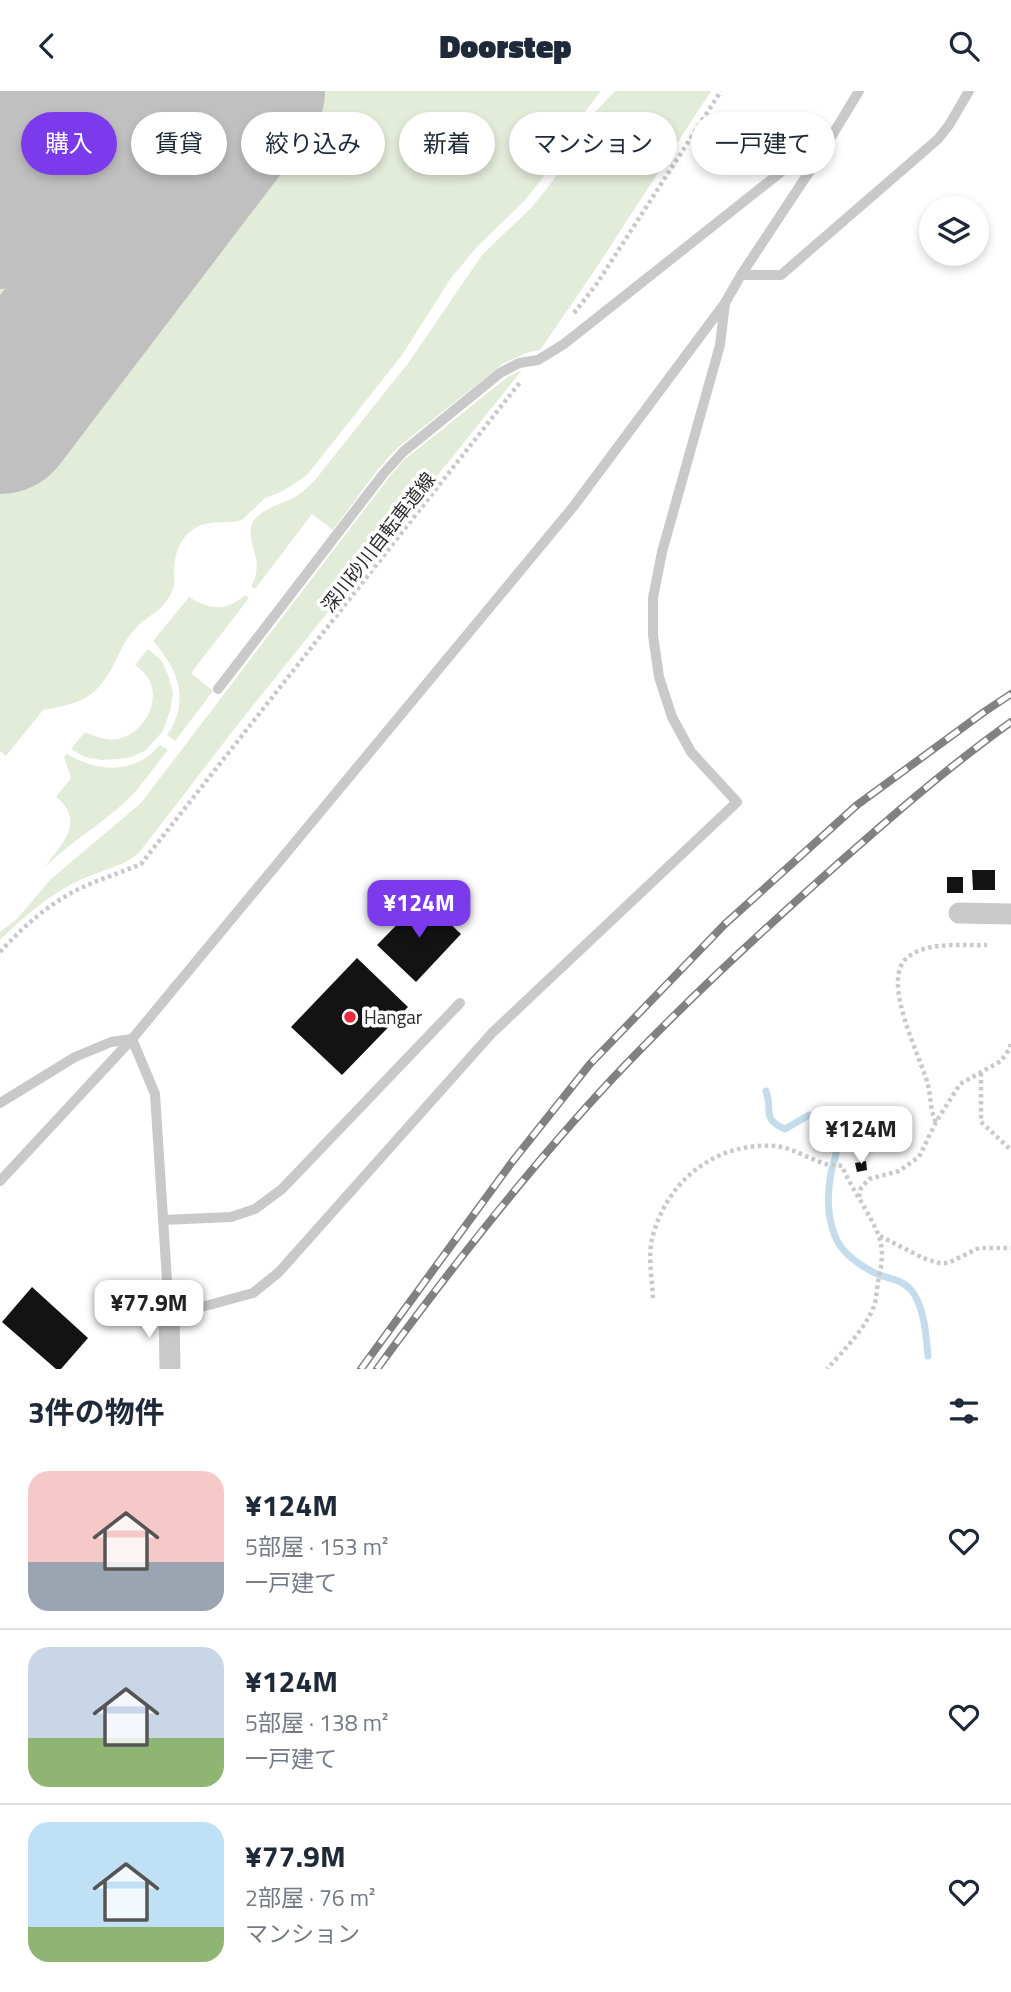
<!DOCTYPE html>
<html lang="ja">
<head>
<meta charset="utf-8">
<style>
  :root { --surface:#fff; --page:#f2f2f3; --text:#1f2937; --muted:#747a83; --line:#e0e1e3; --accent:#7c3aed }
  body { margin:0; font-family:"Titillium Web","Noto Sans JP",sans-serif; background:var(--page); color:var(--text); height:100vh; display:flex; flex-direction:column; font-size:26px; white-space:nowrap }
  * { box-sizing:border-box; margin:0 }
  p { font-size:23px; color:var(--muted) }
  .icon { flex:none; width:38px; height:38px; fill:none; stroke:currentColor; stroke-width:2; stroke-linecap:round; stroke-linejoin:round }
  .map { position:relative; height:1278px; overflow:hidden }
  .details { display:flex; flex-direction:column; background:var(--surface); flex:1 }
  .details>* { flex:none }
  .hud { position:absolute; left:21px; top:21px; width:970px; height:63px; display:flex; gap:14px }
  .buttons { position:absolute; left:919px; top:105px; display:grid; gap:14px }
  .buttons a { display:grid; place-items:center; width:70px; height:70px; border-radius:50%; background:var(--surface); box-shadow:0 4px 10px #0003; font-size:35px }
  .price { position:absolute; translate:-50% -60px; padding:0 16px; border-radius:14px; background:#fff; color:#222; font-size:23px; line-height:46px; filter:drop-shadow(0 2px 4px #0008) }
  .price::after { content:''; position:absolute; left:50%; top:42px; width:21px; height:16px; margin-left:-10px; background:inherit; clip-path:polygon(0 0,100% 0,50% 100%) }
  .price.on { background:var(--accent); color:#fff }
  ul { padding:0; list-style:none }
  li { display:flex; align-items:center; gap:21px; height:175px; padding:0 28px }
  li+li { border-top:2px solid var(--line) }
  li span { display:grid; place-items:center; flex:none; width:196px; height:140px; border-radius:21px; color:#555 }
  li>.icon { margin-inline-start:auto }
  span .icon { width:84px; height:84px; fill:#fffc; stroke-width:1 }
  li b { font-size:30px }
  h2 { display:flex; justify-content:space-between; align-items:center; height:84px; padding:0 28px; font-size:30px }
  .chip { padding:0 24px; border-radius:32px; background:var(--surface); box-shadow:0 4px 10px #0003; font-size:24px; line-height:63px }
  .chip.on { background:var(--accent); color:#fff }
  header { display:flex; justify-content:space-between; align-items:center; height:91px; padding:0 28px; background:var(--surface); font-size:32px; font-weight:800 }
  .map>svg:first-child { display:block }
</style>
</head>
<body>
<header><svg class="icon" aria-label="back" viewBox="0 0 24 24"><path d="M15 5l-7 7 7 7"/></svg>Doorstep<svg class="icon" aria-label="search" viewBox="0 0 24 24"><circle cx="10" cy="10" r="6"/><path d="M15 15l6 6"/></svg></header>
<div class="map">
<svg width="1011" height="1278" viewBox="0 0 1011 1278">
  <rect width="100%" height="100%" fill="#fff"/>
  <g fill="#e3ebd9">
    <path d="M0,0H215L0,282Z"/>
    <path d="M304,0H601L573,36L545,84L525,109L476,157L451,187L402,264L307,384L283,400L265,407L242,429C225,434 206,427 191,440C178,450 174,466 174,483C174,488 175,493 173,498C164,521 151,521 137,536C128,545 122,556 117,567C98,606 84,612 43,619L6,665L0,660V399Z"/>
    <path d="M615,0H711L593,182L540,259L526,262L504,272L397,357L379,377L333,439L312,423L255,498L251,495C268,468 240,446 255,428C266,415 285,413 298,404C304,400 310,394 315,389L409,271L482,164L532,116L552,91L572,61L581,41L595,21Z"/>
    <path d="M522,279L235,637L138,763C120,777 98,780 78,790C49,804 23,826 0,849V841L16,829L51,788L141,712L390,385L405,368L509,285Z"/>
    <path d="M245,504L249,507L191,582L213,600L175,650L167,644C191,610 178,578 153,550L189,506C210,519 226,521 245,504Z"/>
    <path d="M148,558L162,570L168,584L173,602L170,620L163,640L146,659L132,666L119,668L101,669L85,666L71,658L85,641C96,646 109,651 121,647C146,640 162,608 147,585C144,581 139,577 135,574Z"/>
    <path d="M160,654L168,659C154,676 141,696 125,711C100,734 69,752 44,777C61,754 87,730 56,706L71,687L64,666L67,663C99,682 135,683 160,654Z"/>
  </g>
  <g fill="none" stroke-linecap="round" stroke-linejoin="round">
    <path stroke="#c5ddeb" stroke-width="7" d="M766,1000C773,1019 761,1028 785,1038L809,1024C821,1029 836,1047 836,1061C836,1068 832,1075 831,1082C827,1103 827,1125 835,1145C841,1161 858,1173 873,1181C888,1189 904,1187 914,1203C925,1221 926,1245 928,1265"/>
    <g stroke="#c0c0c0" stroke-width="150">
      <path d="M0,123L94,0"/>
      <path d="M0,328L250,0"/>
    </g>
  </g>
  <g fill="#131313">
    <path d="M972,779H995V799H973Z"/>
    <rect x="947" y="786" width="16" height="16"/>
    <path d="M423,807L461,843L416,891L377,854Z"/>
    <path d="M357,867L408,916L342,984L291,936Z"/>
    <path d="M866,1070L867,1079L857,1081L855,1072Z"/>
    <path d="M32,1196L88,1247L61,1278H56L2,1231Z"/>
  </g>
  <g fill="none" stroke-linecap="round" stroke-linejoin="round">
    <g stroke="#c9c9c9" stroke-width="4.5" stroke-dasharray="3.5 3.5" stroke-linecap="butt">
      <path d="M574,222L596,194L721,0"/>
      <path d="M0,861C21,838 44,817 71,802C93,790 118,783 141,773L521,290"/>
      <path d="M981,982V1031L1011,1059"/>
      <path d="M936,1031C930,1019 931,1007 928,994C921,966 879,888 908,866C928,850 963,855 987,854"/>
      <path d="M859,1106L861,1097L869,1088L899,1080L919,1066L936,1031L960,993L1001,970L1010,957L1011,951"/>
      <path d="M880,1145L923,1167L939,1172H948L979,1157H1011"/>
      <path d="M653,1207C652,1188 648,1167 652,1148C666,1090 715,1051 775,1055C793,1057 809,1068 826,1073C832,1074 837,1074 842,1075C852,1099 868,1119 878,1143C884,1157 882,1171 879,1186C877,1194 877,1203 875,1212C868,1235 843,1260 827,1278"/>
    </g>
    <g stroke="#c9c9c9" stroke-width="10">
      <path d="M741,184H781L938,48L949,34L969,0"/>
      <path d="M218,598L384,382L403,361L500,282L519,272L538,269L564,253L805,62L819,66"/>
      <path d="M132,948L155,1003L169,1220L198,1217L253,1202L279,1181L492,942L737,711L691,661L672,626L659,586L653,544V507L662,461L720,254L725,212"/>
      <path d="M0,1012L75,966L111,951L132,948"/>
      <path d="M0,1090L132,948L573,416L725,212L741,184L819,66L859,0"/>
      <path d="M163,1129L231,1126L255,1118L282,1098L460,912"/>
    </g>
    <g stroke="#c9c9c9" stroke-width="21">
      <path d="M959,822L1011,823"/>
      <path d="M169,1220L170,1278"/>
    </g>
    <g stroke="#818181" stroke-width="8">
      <g id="rail">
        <path d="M361,1278L512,1071L590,973L725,833L857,714L984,621L1011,603"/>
        <path d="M377,1278C451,1177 528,1078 613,987C680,916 751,850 823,786C884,732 945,678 1011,631"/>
      </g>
    </g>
    <use href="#rail" stroke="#fff" stroke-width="5" stroke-dasharray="16" stroke-linecap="butt"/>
  </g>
  <circle fill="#e62b3d" stroke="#fff" stroke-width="2.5" cx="350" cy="926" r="7"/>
  <g text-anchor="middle" stroke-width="7" stroke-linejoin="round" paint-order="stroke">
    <g font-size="19" fill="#2c2c2c" stroke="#fff">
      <text transform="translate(378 451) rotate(-52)" y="7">深川砂川自転車道線</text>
    </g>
    <g font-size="19" fill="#2c2c2c" stroke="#fff" text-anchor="start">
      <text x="364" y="933">Hangar</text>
    </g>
  </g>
</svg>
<div class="buttons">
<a><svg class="icon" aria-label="layers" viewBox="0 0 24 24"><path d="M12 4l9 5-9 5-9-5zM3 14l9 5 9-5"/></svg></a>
</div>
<b class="price on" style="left:419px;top:849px">¥124M</b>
<b class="price" style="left:861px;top:1075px">¥124M</b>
<b class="price" style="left:149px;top:1249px">¥77.9M</b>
<div class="hud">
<a class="chip on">購入</a>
<a class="chip">賃貸</a>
<a class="chip">絞り込み</a>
<a class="chip">新着</a>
<a class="chip">マンション</a>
<a class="chip">一戸建て</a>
</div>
</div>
<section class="details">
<h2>3件の物件<svg class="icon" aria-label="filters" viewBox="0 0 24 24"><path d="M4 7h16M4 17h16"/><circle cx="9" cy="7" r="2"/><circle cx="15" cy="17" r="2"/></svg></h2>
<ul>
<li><span style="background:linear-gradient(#f6c9c9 65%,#9aa5b1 0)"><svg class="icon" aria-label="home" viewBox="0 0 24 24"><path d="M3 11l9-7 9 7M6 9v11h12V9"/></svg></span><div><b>¥124M</b><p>5部屋 · 153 m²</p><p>一戸建て</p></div><svg class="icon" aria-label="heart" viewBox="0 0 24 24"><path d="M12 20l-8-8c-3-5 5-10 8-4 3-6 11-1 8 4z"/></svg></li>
<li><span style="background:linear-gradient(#c9d6e8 65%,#8fb573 0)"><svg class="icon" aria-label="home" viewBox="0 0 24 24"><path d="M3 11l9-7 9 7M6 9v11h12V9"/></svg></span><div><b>¥124M</b><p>5部屋 · 138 m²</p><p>一戸建て</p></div><svg class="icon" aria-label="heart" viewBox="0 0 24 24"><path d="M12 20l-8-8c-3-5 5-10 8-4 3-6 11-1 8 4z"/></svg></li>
<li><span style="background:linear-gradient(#bfe0f5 75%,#8fb573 0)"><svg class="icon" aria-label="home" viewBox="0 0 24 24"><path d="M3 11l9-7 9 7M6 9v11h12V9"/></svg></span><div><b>¥77.9M</b><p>2部屋 · 76 m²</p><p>マンション</p></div><svg class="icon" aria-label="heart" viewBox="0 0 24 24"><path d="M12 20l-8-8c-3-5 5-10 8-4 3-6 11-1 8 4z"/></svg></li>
</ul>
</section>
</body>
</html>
